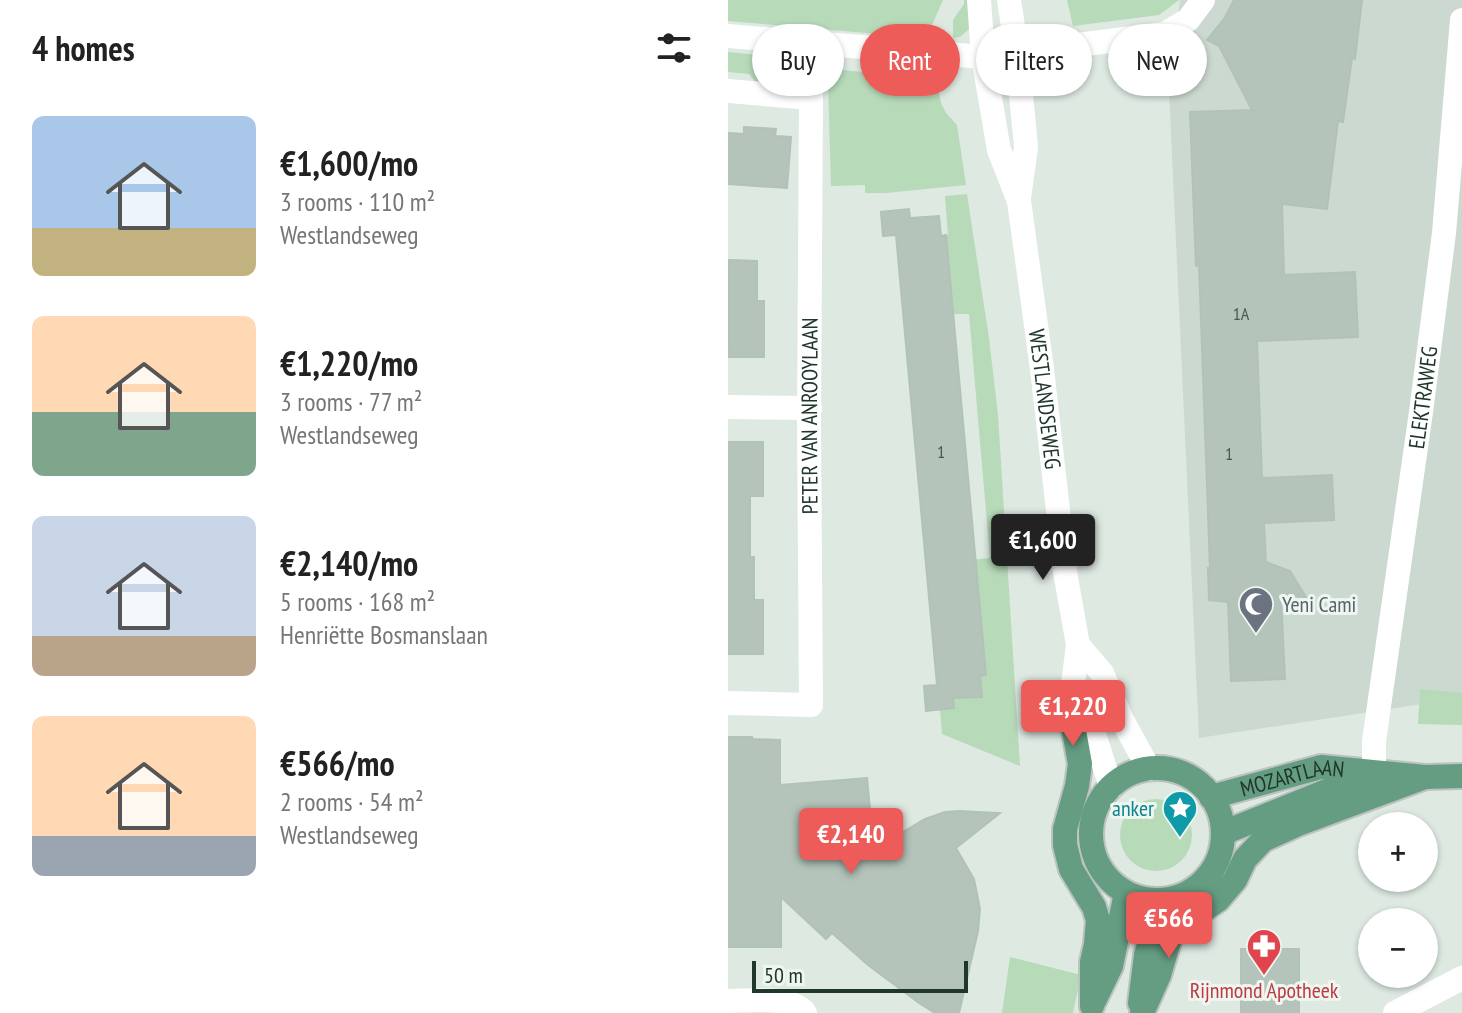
<!DOCTYPE html>
<html lang="en">
<head>
<meta charset="utf-8">
<style>
  :root { --surface:#fff; --page:#f2f2f2; --text:#222; --muted:#767676; --accent:#ed5c59 }
  body { margin:0; font-family:"PT Sans Narrow",sans-serif; background:var(--page); color:var(--text); height:100vh; display:flex; flex-direction:column; font-size:30px; white-space:nowrap }
  * { box-sizing:border-box; margin:0 }
  p { font-size:26px; color:var(--muted) }
  .icon { flex:none; width:44px; height:44px; fill:none; stroke:currentColor; stroke-width:2; stroke-linecap:round; stroke-linejoin:round }
  .map { position:relative; flex:1; overflow:hidden }
  .drawer { display:flex; flex-direction:column; background:var(--surface); width:728px }
  .drawer>* { flex:none }
  .top-card { position:absolute; left:24px; top:24px; width:590px; height:72px; display:flex; gap:16px }
  .tools { position:absolute; left:630px; top:812px; display:grid; gap:16px }
  .tools a { display:grid; place-items:center; width:80px; height:80px; border-radius:50%; background:var(--surface); box-shadow:0 2px 6px #0004; font-size:40px }
  .scale { position:absolute; left:24px; bottom:20px; width:216px; box-sizing:border-box; padding-left:8px; border:4px solid #20382c; border-top:0; font-size:22px; line-height:28px; white-space:nowrap; color:#20382c; -webkit-text-stroke:6px #eef6f0; paint-order:stroke }
  .price { position:absolute; translate:-50% -68px; padding:0 18px; border-radius:8px; background:var(--accent); color:#fff; font-size:26px; line-height:52px; filter:drop-shadow(0 2px 4px #0008) }
  .price::after { content:''; position:absolute; left:50%; top:48px; width:24px; height:18px; margin-left:-12px; background:inherit; clip-path:polygon(0 0,100% 0,50% 100%) }
  .price.current { background:#222; color:#fff }
  ul { padding:0; list-style:none }
  li { display:flex; align-items:center; gap:24px; height:200px; padding:0 32px }
  li span { display:grid; place-items:center; flex:none; width:224px; height:160px; border-radius:12px; color:#555 }
  li>.icon { margin-inline-start:auto }
  span .icon { width:96px; height:96px; fill:#fffc; stroke-width:1 }
  li b { font-size:34px }
  h2 { display:flex; justify-content:space-between; align-items:center; height:96px; padding:0 32px; font-size:34px }
  .chip { padding:0 28px; border-radius:36px; background:var(--surface); box-shadow:0 2px 6px #0004; font-size:28px; line-height:72px }
  .chip.current { background:var(--accent); color:#fff }
  main { display:flex; flex:1; min-height:0 }
  .map>svg:first-child { display:block }
</style>
</head>
<body>
<main>
<section class="drawer">
<h2>4 homes<svg class="icon" aria-label="filters" viewBox="0 0 24 24"><path d="M4 7h16M4 17h16"/><circle cx="9" cy="7" r="2"/><circle cx="15" cy="17" r="2"/></svg></h2>
<ul>
<li><span style="background:linear-gradient(#a9c7e8 70%,#c2b280 0)"><svg class="icon" aria-label="home" viewBox="0 0 24 24"><path d="M3 11l9-7 9 7M6 9v11h12V9"/></svg></span><div><b>€1,600/mo</b><p>3 rooms · 110 m²</p><p>Westlandseweg</p></div></li>
<li><span style="background:linear-gradient(#ffd9b3 60%,#7fa58c 0)"><svg class="icon" aria-label="home" viewBox="0 0 24 24"><path d="M3 11l9-7 9 7M6 9v11h12V9"/></svg></span><div><b>€1,220/mo</b><p>3 rooms · 77 m²</p><p>Westlandseweg</p></div></li>
<li><span style="background:linear-gradient(#c9d6e8 75%,#b9a48a 0)"><svg class="icon" aria-label="home" viewBox="0 0 24 24"><path d="M3 11l9-7 9 7M6 9v11h12V9"/></svg></span><div><b>€2,140/mo</b><p>5 rooms · 168 m²</p><p>Henriëtte Bosmanslaan</p></div></li>
<li><span style="background:linear-gradient(#ffd9b3 75%,#9aa5b1 0)"><svg class="icon" aria-label="home" viewBox="0 0 24 24"><path d="M3 11l9-7 9 7M6 9v11h12V9"/></svg></span><div><b>€566/mo</b><p>2 rooms · 54 m²</p><p>Westlandseweg</p></div></li>
</ul>
</section>
<div class="map">
<svg width="734" height="1013" viewBox="0 0 734 1013">
  <rect width="100%" height="100%" fill="#dee9e2"/>
  <path fill="#ccd9d0" d="M452,0H734V705L694,704L471,738L441,91Z"/>
  <g fill="#b7dab9">
    <path d="M0,0H215L205,23L198,30L197,38L0,21Z"/>
    <path d="M236,0H243L241,29L232,37L225,38V20L236,4Z"/>
    <path d="M339,0H451L431,15L345,26Z"/>
    <path d="M0,52L53,57L50,85L28,83L21,74L0,72Z"/>
    <path d="M113,70L208,78L213,103L218,113L229,125L238,185L158,193H137V185L103,186L100,84C103,76 104,72 113,70Z"/>
    <path d="M239,194L261,338L270,415L292,766L214,734L212,710L225,708V698L254,697L252,676L258,675L242,560L262,558L241,314H225L218,235H220L217,196Z"/>
    <path d="M692,689L734,693V725L690,724Z"/>
    <circle cx="428" cy="835" r="36"/>
    <path d="M282,957L353,975L345,1013H274Z"/>
  </g>
  <g fill="#b4c4ba" stroke="#b1c2b7" stroke-width="2">
    <path d="M506,0H634L627,59L624,58L615,122L610,121L599,209L554,204L556,275L627,272L630,337L529,341L534,478L604,475L606,520L536,523L538,562L562,571L578,597L553,595L557,679L503,681L500,602L481,600L480,568H482L471,265L468,266L462,112L524,110L491,46L479,40L496,19Z"/>
    <path d="M16,127L48,129L47,136L63,137L59,188L0,184V133L16,134Z"/>
    <path d="M181,209L182,218L211,216L213,236L218,235L258,675L252,676L254,697L225,698L226,708L198,711L196,686L209,685L168,235L155,236L153,212Z"/>
    <path d="M1,260L29,261V301H36V357H0Z"/>
    <path d="M0,442H35V496H22V557H26V600H35V654H0Z"/>
    <path d="M0,737H24L25,739L52,740V785L139,778L144,830L163,828L170,835L197,819L217,812L231,811L272,813L228,848L246,879L252,909L250,931L231,1013H207L191,1003L140,965L104,933L98,939L53,897V947H0Z"/>
    <rect x="513" y="949" width="58" height="64"/>
  </g>
  <g fill="none" stroke-linecap="round" stroke-linejoin="round">
    <g stroke="#bcc3c0" stroke-width="28">
      <g id="major">
        <path d="M344,692V720L352,764L349,786L337,829V845L343,869L366,907L370,920L368,944L364,962V1006"/>
        <circle cx="429" cy="834" r="66"/>
        <path id="s4" d="M483,797L593,767L697,777L734,776"/>
        <path d="M495,833L641,774"/>
        <path d="M366,1001L383,966L398,893"/>
        <path d="M412,1003L418,955L434,900"/>
        <path d="M414,1013L431,975L442,938L453,925L490,900L507,880L517,859L535,840L570,824L697,777"/>
      </g>
    </g>
    <g stroke="#fff" stroke-width="24">
      <path id="s1" d="M251,0L255,57L271,150L291,201L314,369L337,572L350,645L344,692L365,731L383,787"/>
      <path d="M281,0L289,53L298,147L291,198"/>
      <path d="M0,36L255,57L436,34L460,20L475,0"/>
      <path d="M0,91L83,98"/>
      <path d="M0,407L82,408"/>
      <path d="M350,645L374,673L393,718L421,769"/>
      <path id="s2" d="M0,703L83,705L81,423L83,98L86,43"/>
      <path id="s3" d="M646,772V741L693,412L716,233L734,20"/>
      <path d="M0,1001C21,1001 64,995 77,1013"/>
      <path d="M667,1013L734,978"/>
    </g>
    <use href="#major" stroke="#649d82" stroke-width="24"/>
  </g>
  <defs>
    <g id="mosque-pin" transform="scale(1.8)"><path d="M0 17L-7.5 6A9.5 9.5 0 1 1 7.5 6Z" fill="#6b7280" stroke="#eef6f0"/><path d="M3.5-4.9A6 6 0 1 0 3.5 4.9A5 5 0 1 1 3.5-4.9Z" fill="#fff"/></g>
    <g id="sight-pin" transform="scale(1.8)"><path d="M0 17L-7.5 6A9.5 9.5 0 1 1 7.5 6Z" fill="#0f9aa8" stroke="#eef6f0"/><path d="M0-6L1.8-2.2L6-1.7L2.9 1.2L3.7 5.4L0 3.3L-3.7 5.4L-2.9 1.2L-6-1.7L-1.8-2.2Z" fill="#fff"/></g>
    <g id="pharmacy-pin" transform="scale(1.8)"><path d="M0 17L-7.5 6A9.5 9.5 0 1 1 7.5 6Z" fill="#e0444e" stroke="#eef6f0"/><path d="M-2-6h4v4h4v4h-4v4h-4v-4h-4v-4h4Z" fill="#fff"/></g>
  </defs>
  <g fill-rule="evenodd">
    <use href="#mosque-pin" x="528" y="604"/>
    <use href="#sight-pin" x="452" y="808"/>
    <use href="#pharmacy-pin" x="536" y="946"/>
  </g>
  <g text-anchor="middle" stroke-width="6" stroke-linejoin="round" paint-order="stroke">
    <g font-size="18" fill="#455b50">
      <text x="513" y="320">1A</text>
      <text x="213" y="458">1</text>
      <text x="501" y="460">1</text>
    </g>
    <g font-size="22" fill="#20382c" stroke="#eef6f0">
      <text dy="8" stroke="none"><textPath href="#s3" startOffset="378">ELEKTRAWEG</textPath></text>
      <text dy="8" stroke="none"><textPath href="#s1" startOffset="406">WESTLANDSEWEG</textPath></text>
      <text dy="8" stroke="none"><textPath href="#s2" startOffset="372">PETER VAN ANROOYLAAN</textPath></text>
      <text dy="8" stroke="none"><textPath href="#s4" startOffset="84">MOZARTLAAN</textPath></text>
    </g>
    <g font-size="22" fill="#5b616d" stroke="#eef6f0" text-anchor="start">
      <text x="554" y="612">Yeni Cami</text>
    </g>
    <g font-size="22" fill="#0d838f" stroke="#eef6f0" text-anchor="end">
      <text x="426" y="816">anker</text>
    </g>
    <g font-size="22" fill="#be3a42" stroke="#eef6f0">
      <text x="536" y="998">Rijnmond Apotheek</text>
    </g>
  </g>
</svg>
<div class="tools">
<a>+</a>
<a>−</a>
</div>
<div class="scale">50 m</div>
<b class="price current" style="left:315px;top:582px">€1,600</b>
<b class="price" style="left:345px;top:748px">€1,220</b>
<b class="price" style="left:123px;top:876px">€2,140</b>
<b class="price" style="left:441px;top:960px">€566</b>
<div class="top-card">
<a class="chip">Buy</a>
<a class="chip current">Rent</a>
<a class="chip">Filters</a>
<a class="chip">New</a>
</div>
</div>
</main>
</body>
</html>
